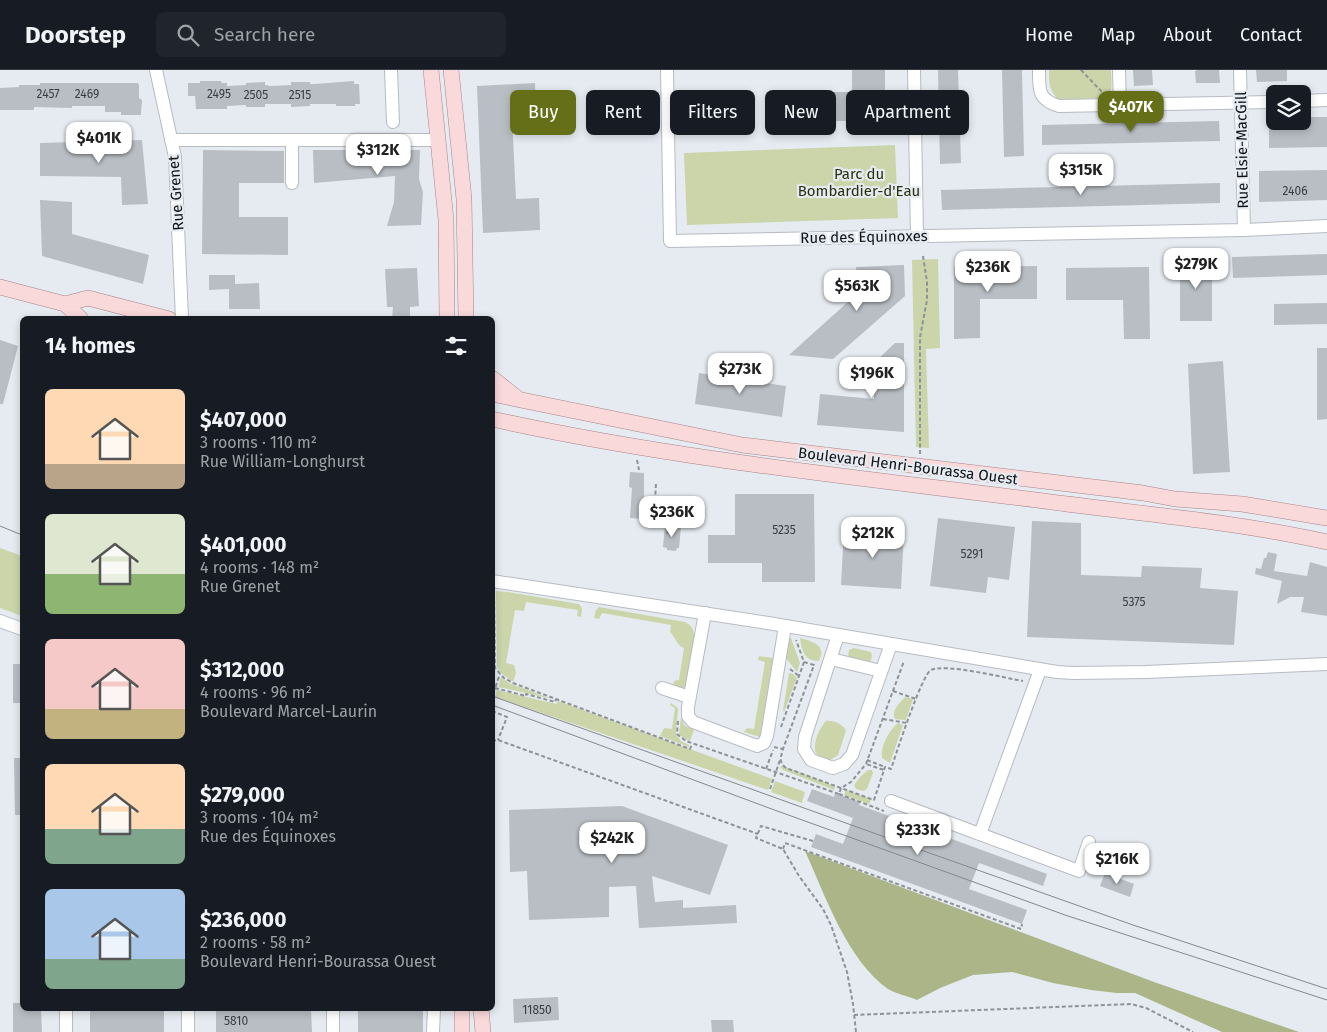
<!DOCTYPE html>
<html lang="en">
<head>
<meta charset="utf-8">
<style>
  :root { --surface:#171b24; --page:#20242c; --text:#f1f3f6; --muted:#9ea1a6; --line:#363941; --accent:#646f18 }
  body { margin:0; font-family:"Fira Sans",sans-serif; background:var(--page); color:var(--text); height:100vh; display:flex; flex-direction:column; font-size:19px; white-space:nowrap }
  * { box-sizing:border-box; margin:0 }
  p { font-size:16px; color:var(--muted) }
  .icon { flex:none; width:28px; height:28px; fill:none; stroke:currentColor; stroke-width:2; stroke-linecap:round; stroke-linejoin:round }
  .map { position:relative; flex:1; overflow:hidden }
  .panel { position:absolute; left:20px; top:246px; width:475px; height:695px; display:flex; flex-direction:column; background:var(--surface); border-radius:8px; box-shadow:0 2px 8px #0003 }
  .panel>* { flex:none }
  .hud { position:absolute; left:510px; top:20px; width:475px; height:45px; display:flex; gap:10px }
  .fabs { position:absolute; left:1266px; top:15px; display:grid; gap:10px }
  .fabs a { display:grid; place-items:center; width:45px; height:45px; border-radius:8px; background:var(--surface); box-shadow:0 2px 8px #0003; font-size:25px }
  .price { position:absolute; translate:-50% -42px; padding:0 11px; border-radius:10px; background:#fff; color:#222; font-size:16px; line-height:32px; filter:drop-shadow(0 1px 2px #0008) }
  .price::after { content:''; position:absolute; left:50%; top:30px; width:15px; height:11px; margin-left:-8px; background:inherit; clip-path:polygon(0 0,100% 0,50% 100%) }
  .price.current { background:var(--accent); color:#fff }
  ul { padding:0; list-style:none }
  li { display:flex; align-items:center; gap:15px; height:125px; padding:0 25px }
  li span { display:grid; place-items:center; flex:none; width:140px; height:100px; border-radius:8px; color:#555 }
  li>.icon { margin-inline-start:auto }
  span .icon { width:60px; height:60px; fill:#fffc; stroke-width:1 }
  li b { font-size:21px }
  h2 { display:flex; justify-content:space-between; align-items:center; height:60px; padding:0 25px; font-size:21px }
  .tag { padding:0 18px; border-radius:8px; background:var(--surface); box-shadow:0 2px 8px #0003; font-size:18px; line-height:45px }
  .tag.current { background:var(--accent); color:#fff }
  header { display:flex; align-items:center; gap:30px; box-sizing:border-box; height:70px; padding:0 25px; background:var(--surface); border-bottom:1px solid var(--line) }
  header strong { font-size:24px }
  nav { display:flex; gap:28px; margin-inline-start:auto; font-size:18px }
  .search { width:350px; height:45px; background:var(--page); display:flex; align-items:center; gap:12px; box-sizing:border-box; padding:0 18px; border-radius:8px; color:var(--muted); font-size:19px }
  .map>svg:first-child { display:block }
</style>
</head>
<body>
<header>
<strong>Doorstep</strong>
<div class="search"><svg class="icon" aria-label="search" viewBox="0 0 24 24"><circle cx="10" cy="10" r="6"/><path d="M15 15l6 6"/></svg>Search here</div>
<nav><a>Home</a><a>Map</a><a>About</a><a>Contact</a></nav>
</header>
<div class="map">
<svg width="1327" height="962" viewBox="0 0 1327 962">
  <rect width="100%" height="100%" fill="#e6ebf1"/>
  <g fill="#cbd5a9">
    <path d="M1049,0H1111C1111,11 1115,24 1103,28L1059,30C1049,21 1049,13 1049,0Z"/>
    <path d="M895,75L898,148L687,155L684,83Z"/>
    <path d="M938,189L940,278L926,279L929,378L916,377L912,190Z"/>
    <path d="M0,478L22,486V546L0,538Z"/>
    <path d="M496,521L508,522L579,534L582,538L581,547L577,546L578,540L526,532L524,541L515,540L506,593L514,595L516,603L513,612L502,604L497,597Z"/>
    <path d="M599,537L685,552C688,554 692,556 693,560C697,569 689,609 684,618L683,620L673,616L674,611L679,610L684,578C677,576 676,568 670,562L671,555L602,543L599,549L594,548L596,540Z"/>
    <path d="M791,568L800,593L797,602L786,588L789,569Z"/>
    <path d="M800,568C812,571 827,575 819,591C804,591 802,581 800,568Z"/>
    <path d="M854,578L871,582L872,586L870,593L848,587L849,580Z"/>
    <path d="M759,586L773,588L760,667L744,662L747,658L754,659L765,592L758,590Z"/>
    <path d="M789,603L793,604L797,608L784,642L783,640Z"/>
    <path d="M501,607L509,613L552,629L499,617Z"/>
    <path d="M497,620L556,634L558,631L772,709L768,720L495,627Z"/>
    <path d="M905,627L913,629L906,650L895,649C891,640 900,633 905,627Z"/>
    <path d="M671,633L678,638L676,664L681,671L689,675V677L660,666L664,658L672,659L675,638L670,635Z"/>
    <path d="M681,648L685,656L694,660L690,671L683,668L679,664Z"/>
    <path d="M826,651C833,650 843,654 846,661L838,685L829,691C825,690 820,688 818,686C810,678 819,658 826,651Z"/>
    <path d="M898,653L903,655L890,693L882,688C880,677 889,660 898,653Z"/>
    <path d="M783,696L835,716L834,720L783,700L780,697Z"/>
    <path d="M868,700H872L873,703L867,719L863,721L856,719L854,715L861,706Z"/>
    <path d="M775,711L805,722L802,733L771,722Z"/>
    <path d="M846,720L871,729L869,734L844,725Z"/>
  </g>
  <path fill="#abb587" d="M805,781L1154,912L1299,962H1222L1135,923H1117L1091,920L1053,913L1012,902L973,905L940,918L917,930C908,926 896,924 888,919C847,890 825,825 805,781Z"/>
  <g fill="#b9bec4">
    <path d="M852,0H885V51H798V22H852Z"/>
    <path d="M938,0H958L961,93L940,94Z"/>
    <path d="M1002,0H1022L1024,86L1004,87Z"/>
    <path d="M1133,0H1152L1153,15L1134,16Z"/>
    <path d="M1198,0H1219L1220,13H1196L1195,1Z"/>
    <path d="M1256,0H1287V11L1257,12Z"/>
    <path d="M200,11H221L222,13H227V16L246,15V13L265,12V15L270,16L291,15V12H310V14H315L354,11V14H359L360,34H355V36H336V34H310V36L291,37V34H265V37H246V35L227,36V39H196L195,26H188V13H200Z"/>
    <path d="M40,13H138L139,15V28L142,30L141,43V45H121V42H105V36H72V38L34,37V40H0V18L19,17V15H40Z"/>
    <path d="M535,13L536,46L512,47L516,129L539,128L540,160L483,163L477,16Z"/>
    <path d="M1302,47H1327V77L1269,78V51H1302Z"/>
    <path d="M1219,51L1220,71L1042,75V55Z"/>
    <path d="M142,70L148,134L122,135L121,107L40,106V73Z"/>
    <path d="M203,80L284,81V113H239V147H288V185L202,184Z"/>
    <path d="M313,80H420L419,109L423,122L421,155L387,156L394,132L395,106L314,113Z"/>
    <path d="M1327,100V130L1259,132V101Z"/>
    <path d="M1220,113V133L942,140L941,120Z"/>
    <path d="M40,130L72,132V164L149,185L143,214L42,186Z"/>
    <path d="M1327,184V205L1233,208L1232,187Z"/>
    <rect x="1180" y="189" width="32" height="62"/>
    <path d="M904,195L905,226L833,289L789,285L859,222L856,197Z"/>
    <path d="M1037,196V229H980V268L954,269V197Z"/>
    <path d="M1149,197L1150,269H1124L1123,230H1066V198Z"/>
    <path d="M417,198L419,236L410,237V249H392L393,237H387L385,199Z"/>
    <path d="M209,205H235V214L259,213L260,239H229V219L209,220Z"/>
    <path d="M1327,233V254L1274,255V234Z"/>
    <path d="M0,270L18,276L3,334H0Z"/>
    <path d="M895,273H904V362L817,355L820,324L874,329V293Z"/>
    <path d="M1317,278H1327V349L1317,350Z"/>
    <path d="M1223,291L1230,402L1193,404L1188,294Z"/>
    <path d="M699,303L786,316L782,347L695,334Z"/>
    <path d="M630,402L644,403V431L660,434V436H662L660,458L647,457V455L643,454L644,449L630,448L632,418L629,417Z"/>
    <path d="M735,424H814L815,512H762V493H708V465H735Z"/>
    <path d="M938,448L1015,457L1009,510L988,507L986,523L930,516Z"/>
    <path d="M1032,451L1081,453V505L1141,507L1142,496L1202,498L1200,518L1238,521L1234,575L1027,567Z"/>
    <path d="M665,455L681,457L679,478H677L676,481L667,480V478L663,477Z"/>
    <path d="M844,459L904,462L901,519L841,515Z"/>
    <path d="M1268,482L1277,484L1274,501L1307,506L1310,492L1327,497V546L1301,542L1304,527H1290L1277,534L1282,511L1255,504L1256,498L1261,499L1264,488H1266Z"/>
    <rect x="13" y="594" width="9" height="39"/>
    <path d="M14,688H22V745H15Z"/>
    <path d="M812,719L834,727L835,723L860,732L859,735L1047,804L1043,816L979,793L969,819L1027,840L1022,854L811,777L816,764L843,774L853,748L807,731Z"/>
    <path d="M622,736L728,775L710,825L652,806L655,832L683,830V838L736,835L737,853L639,858L636,816L609,817V847L529,850L527,801L510,802L509,740Z"/>
    <path d="M1105,803L1134,814L1130,827L1100,816Z"/>
    <path d="M558,927L559,950L514,953L513,929Z"/>
    <path d="M13,933H22V939H41L42,962H13Z"/>
    <rect x="90" y="939" width="74" height="23"/>
    <path d="M263,939H311L312,962H216V940Z"/>
    <rect x="358" y="939" width="65" height="23"/>
    <path d="M711,950H733L734,962H712Z"/>
  </g>
  <g fill="none" stroke-linecap="round" stroke-linejoin="round">
    <g stroke="#b7bbc2" stroke-width="14">
      <g id="minor">
        <path d="M156,0L175,87L182,249"/>
        <path d="M391,0L393,52"/>
        <path d="M667,0L670,171L1244,160L1327,156"/>
        <path d="M914,0L917,165"/>
        <path d="M1039,0C1039,20 1038,30 1059,36L1275,32"/>
        <path d="M1119,0L1120,35"/>
        <path d="M1240,0L1244,160"/>
        <path d="M1302,31L1327,30"/>
        <path d="M171,70H438"/>
        <path d="M292,70V113"/>
        <path d="M492,511L768,553L1057,602L1074,603L1146,602L1327,594"/>
        <path d="M705,543L688,637V646L693,652L757,676L764,673L767,666L785,556"/>
        <path d="M0,551L22,559"/>
        <path d="M838,565L805,667L804,679L811,690L833,698L844,694L852,685L891,574"/>
        <path d="M831,589L881,601"/>
        <path d="M662,618L689,627"/>
        <path d="M891,731L1079,801L1089,772"/>
        <path d="M980,764L1040,600"/>
        <path d="M66,939V962"/>
        <path d="M188,939V962"/>
        <path d="M333,939V962"/>
        <path d="M433,962L434,939"/>
      </g>
    </g>
    <g stroke="#a68386" stroke-width="16">
      <g id="major">
        <path d="M431,0L446,150L447,249"/>
        <path d="M451,0L464,129L466,249"/>
        <path d="M0,217L65,234L81,249"/>
        <path d="M65,234L88,228L169,249"/>
        <path d="M492,308L516,327"/>
        <path d="M492,324L742,375L1143,423L1175,429L1242,434L1327,448"/>
        <path d="M492,349C682,391 875,409 1067,434C1154,445 1242,453 1327,472"/>
        <path d="M462,939V962"/>
        <path d="M481,939L483,962"/>
      </g>
    </g>
    <g stroke="#8e9296" stroke-width="2" stroke-dasharray="4 2.5" stroke-linecap="butt">
      <path d="M1081,0L1103,23"/>
      <path d="M920,384V267L927,230V212L923,186"/>
      <path d="M637,390L639,400"/>
      <path d="M655,431L656,413"/>
      <path d="M666,455L668,458L667,464"/>
      <path d="M494,524L495,598L504,608L513,613L690,679L692,674"/>
      <path d="M804,592L814,595L783,679C781,687 778,692 786,698L874,730L884,700L866,694"/>
      <path d="M790,599L799,606"/>
      <path d="M495,618L526,626V624L555,632L556,629"/>
      <path d="M492,621H494L500,604"/>
      <path d="M893,621L916,629"/>
      <path d="M492,641L507,647L498,670"/>
      <path d="M883,649L907,653"/>
      <path d="M678,651L677,664L686,671L839,724L841,718L851,712L866,694L904,591"/>
      <path d="M781,657L804,592L796,570"/>
      <path d="M492,671L498,670L758,764"/>
      <path d="M774,677L783,679"/>
      <path d="M867,690L885,697"/>
      <path d="M766,699L773,680"/>
      <path d="M884,700L885,697L891,699C896,684 922,604 931,600C945,593 1005,608 1023,611"/>
      <path d="M770,719L780,690"/>
      <path d="M839,724L884,741"/>
      <path d="M813,771L761,756L756,768L783,779L799,806L823,839L831,855L847,902L853,934L856,962"/>
      <path d="M783,779L785,773L1021,859L1022,854"/>
      <path d="M854,945L1131,934L1146,938L1193,962"/>
    </g>
    <use href="#minor" stroke="#fff" stroke-width="12"/>
    <use href="#major" stroke="#fad9db" stroke-width="15"/>
    <g stroke="#85888d" stroke-width="1">
      <path d="M0,456L22,465"/>
      <path d="M492,626L921,780L1133,855L1327,919"/>
      <path d="M492,635L769,738L1065,845L1327,930"/>
    </g>
  </g>
  <g text-anchor="middle" stroke-width="4.5" stroke-linejoin="round" paint-order="stroke">
    <g font-size="12" fill="#3a3c40">
      <text x="48" y="28">2457</text>
      <text x="87" y="28">2469</text>
      <text x="219" y="28">2495</text>
      <text x="256" y="29">2505</text>
      <text x="300" y="29">2515</text>
      <text x="1295" y="125">2406</text>
      <text x="784" y="464">5235</text>
      <text x="972" y="488">5291</text>
      <text x="1134" y="536">5375</text>
      <text x="537" y="944">11850</text>
      <text x="236" y="955">5810</text>
    </g>
    <g font-size="15" fill="#101114" stroke="#e6ebf1">
      <text transform="translate(1242 80) rotate(-91)" y="5">Rue Elsie-MacGill</text>
      <text transform="translate(176 123) rotate(-94)" y="5">Rue Grenet</text>
      <text transform="translate(864 167) rotate(-1)" y="5">Rue des Équinoxes</text>
      <text transform="translate(908 396) rotate(7)" y="5">Boulevard Henri-Bourassa Ouest</text>
    </g>
    <g font-size="15" fill="#2a300c" stroke="#e6ebf1">
      <text x="859" y="109">Parc du<tspan x="859" dy="17">Bombardier-d'Eau</tspan></text>
    </g>
  </g>
</svg>
<div class="fabs">
<a><svg class="icon" aria-label="layers" viewBox="0 0 24 24"><path d="M12 4l9 5-9 5-9-5zM3 14l9 5 9-5"/></svg></a>
</div>
<b class="price current" style="left:1131px;top:63px">$407K</b>
<b class="price" style="left:99px;top:94px">$401K</b>
<b class="price" style="left:378px;top:106px">$312K</b>
<b class="price" style="left:1081px;top:126px">$315K</b>
<b class="price" style="left:1196px;top:220px">$279K</b>
<b class="price" style="left:988px;top:223px">$236K</b>
<b class="price" style="left:857px;top:242px">$563K</b>
<b class="price" style="left:740px;top:325px">$273K</b>
<b class="price" style="left:872px;top:329px">$196K</b>
<b class="price" style="left:672px;top:468px">$236K</b>
<b class="price" style="left:873px;top:489px">$212K</b>
<b class="price" style="left:918px;top:786px">$233K</b>
<b class="price" style="left:612px;top:794px">$242K</b>
<b class="price" style="left:1117px;top:815px">$216K</b>
<div class="hud">
<a class="tag current">Buy</a>
<a class="tag">Rent</a>
<a class="tag">Filters</a>
<a class="tag">New</a>
<a class="tag">Apartment</a>
</div>
<section class="panel">
<h2>14 homes<svg class="icon" aria-label="filters" viewBox="0 0 24 24"><path d="M4 7h16M4 17h16"/><circle cx="9" cy="7" r="2"/><circle cx="15" cy="17" r="2"/></svg></h2>
<ul>
<li><span style="background:linear-gradient(#ffd9b3 75%,#b9a48a 0)"><svg class="icon" aria-label="home" viewBox="0 0 24 24"><path d="M3 11l9-7 9 7M6 9v11h12V9"/></svg></span><div><b>$407,000</b><p>3 rooms · 110 m²</p><p>Rue William-Longhurst</p></div></li>
<li><span style="background:linear-gradient(#dfe7d0 60%,#8fb573 0)"><svg class="icon" aria-label="home" viewBox="0 0 24 24"><path d="M3 11l9-7 9 7M6 9v11h12V9"/></svg></span><div><b>$401,000</b><p>4 rooms · 148 m²</p><p>Rue Grenet</p></div></li>
<li><span style="background:linear-gradient(#f6c9c9 70%,#c2b280 0)"><svg class="icon" aria-label="home" viewBox="0 0 24 24"><path d="M3 11l9-7 9 7M6 9v11h12V9"/></svg></span><div><b>$312,000</b><p>4 rooms · 96 m²</p><p>Boulevard Marcel-Laurin</p></div></li>
<li><span style="background:linear-gradient(#ffd9b3 65%,#7fa58c 0)"><svg class="icon" aria-label="home" viewBox="0 0 24 24"><path d="M3 11l9-7 9 7M6 9v11h12V9"/></svg></span><div><b>$279,000</b><p>3 rooms · 104 m²</p><p>Rue des Équinoxes</p></div></li>
<li><span style="background:linear-gradient(#a9c7e8 70%,#7fa58c 0)"><svg class="icon" aria-label="home" viewBox="0 0 24 24"><path d="M3 11l9-7 9 7M6 9v11h12V9"/></svg></span><div><b>$236,000</b><p>2 rooms · 58 m²</p><p>Boulevard Henri-Bourassa Ouest</p></div></li>
</ul>
</section>
</div>
</body>
</html>
